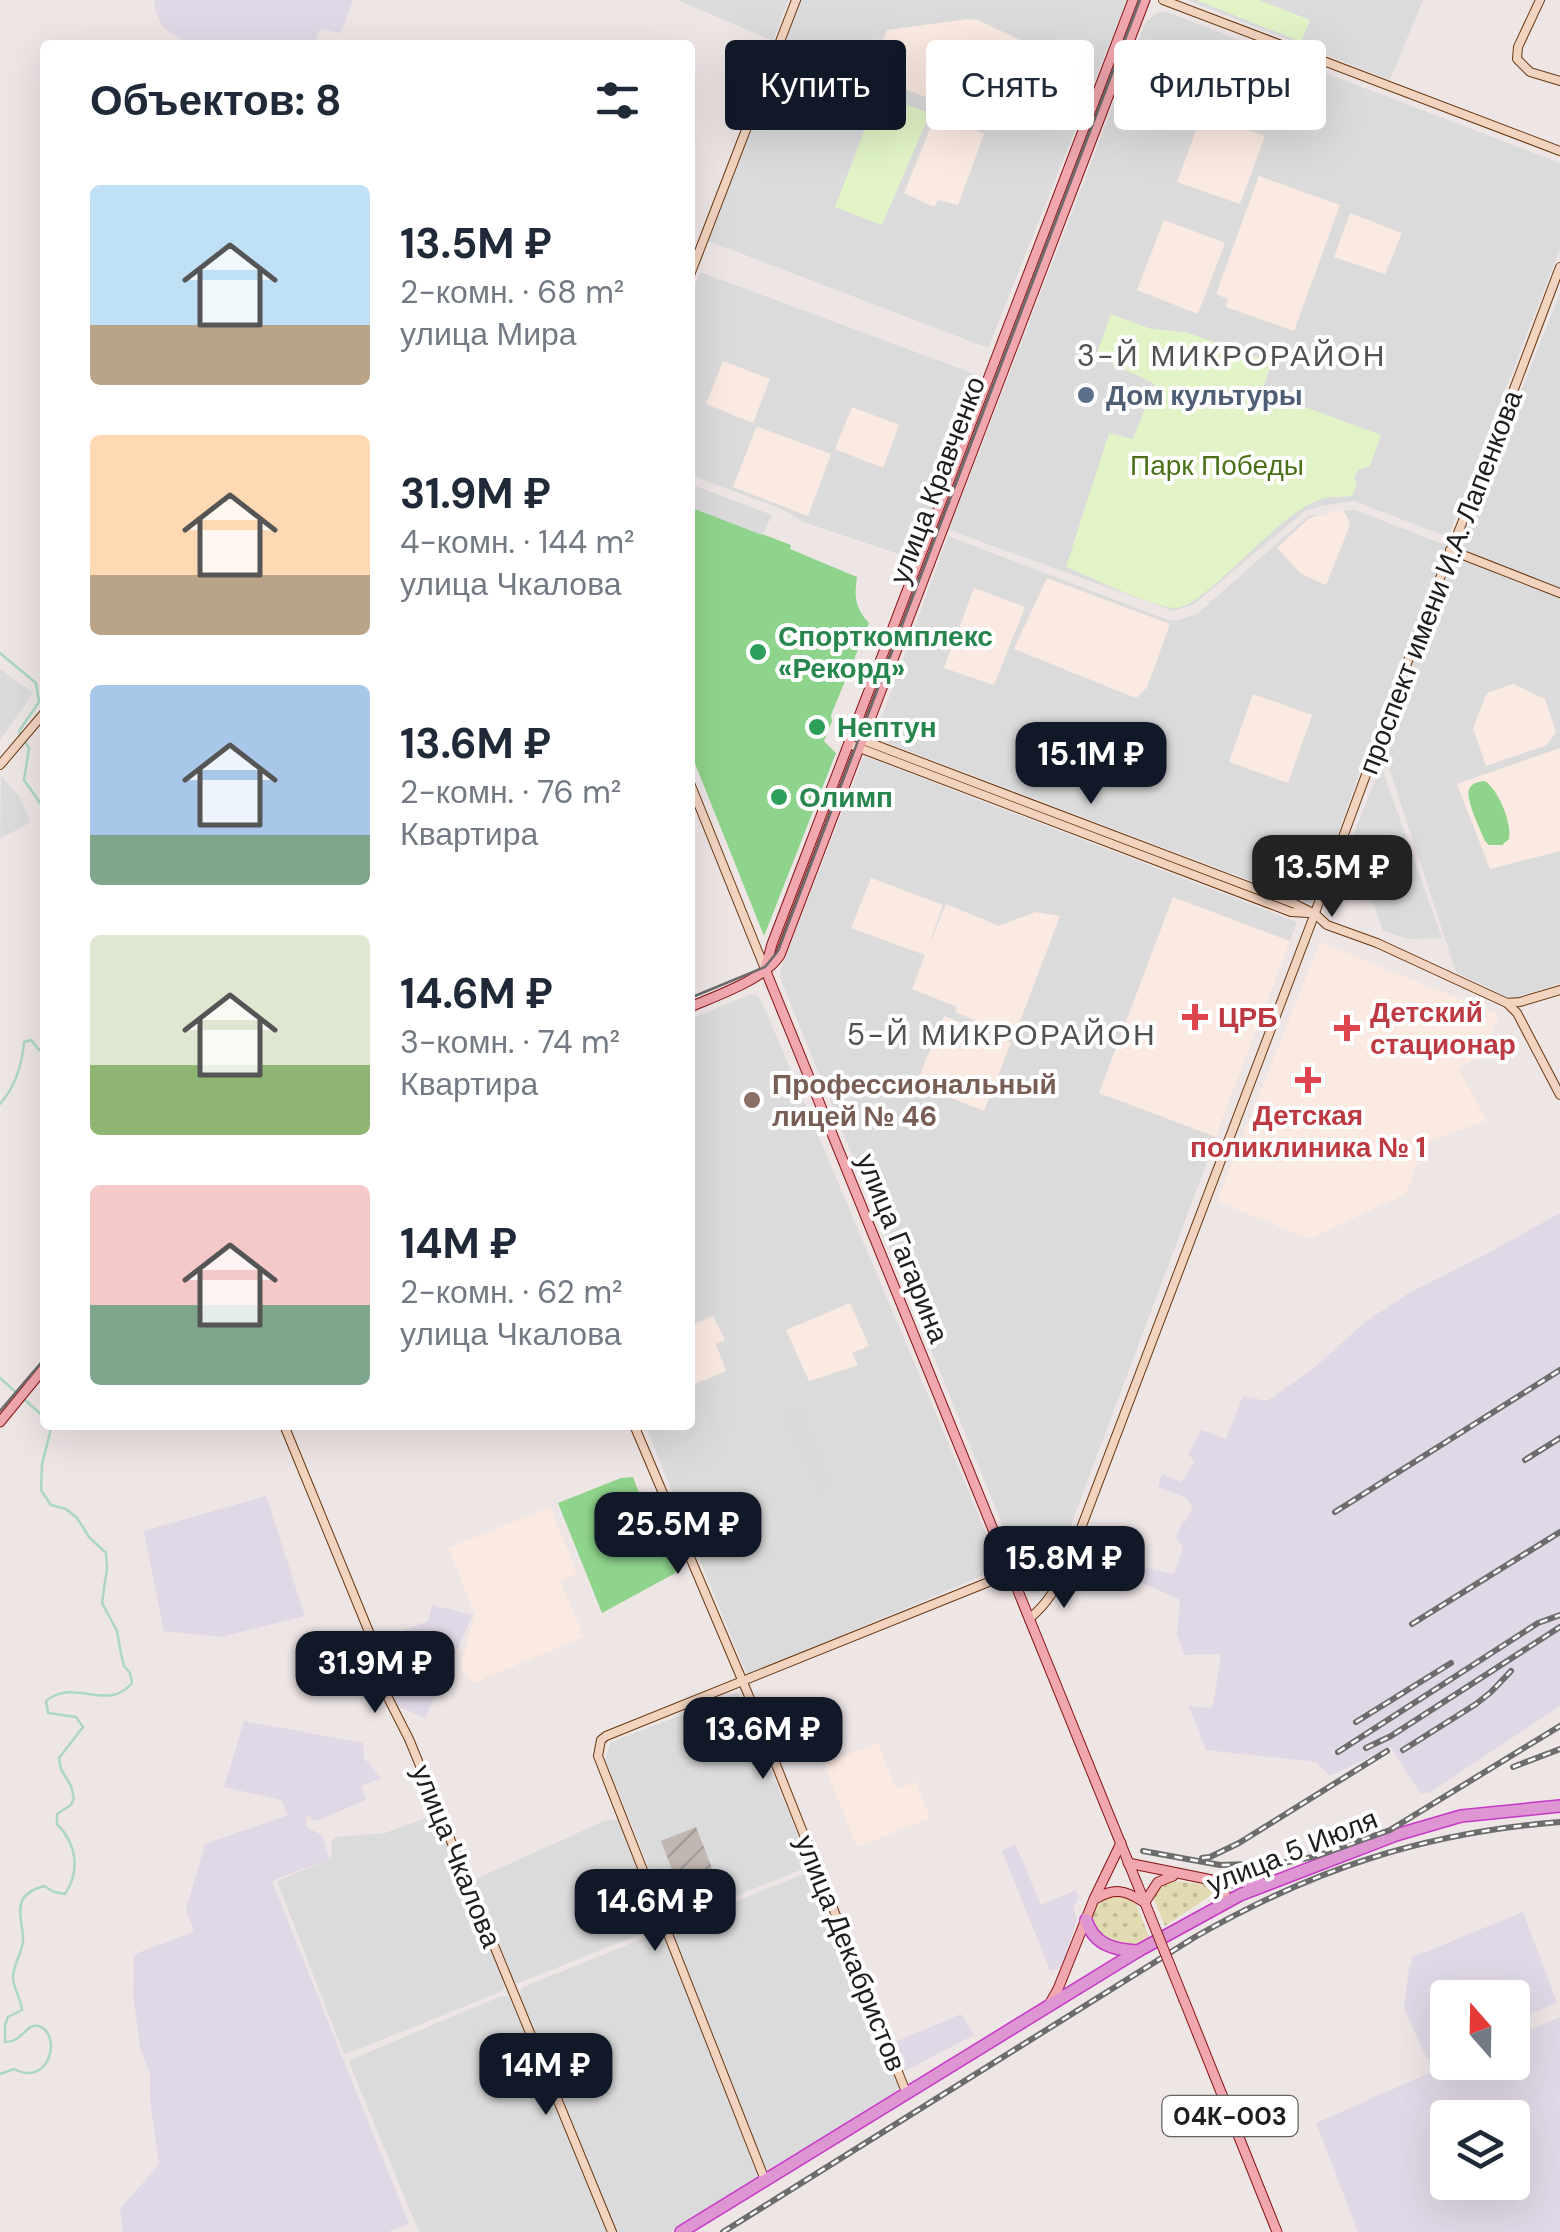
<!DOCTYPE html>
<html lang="ru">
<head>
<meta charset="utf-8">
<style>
  :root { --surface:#fff; --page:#f2f2f3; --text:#1f2937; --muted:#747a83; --accent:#111827 }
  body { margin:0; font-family:"DM Sans",sans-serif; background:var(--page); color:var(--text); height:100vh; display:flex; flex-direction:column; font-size:38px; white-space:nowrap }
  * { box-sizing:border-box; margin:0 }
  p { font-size:32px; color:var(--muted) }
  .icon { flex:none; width:55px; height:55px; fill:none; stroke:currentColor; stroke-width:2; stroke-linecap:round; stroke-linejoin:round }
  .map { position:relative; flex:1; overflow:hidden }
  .side { position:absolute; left:40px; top:40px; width:655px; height:1390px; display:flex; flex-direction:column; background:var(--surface); border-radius:10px; box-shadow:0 10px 40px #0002 }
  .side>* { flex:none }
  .guide { position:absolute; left:725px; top:40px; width:685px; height:90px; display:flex; gap:20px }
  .needle { width:65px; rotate:340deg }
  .tools { position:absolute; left:1430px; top:1980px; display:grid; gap:20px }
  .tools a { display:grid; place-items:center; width:100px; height:100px; border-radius:10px; background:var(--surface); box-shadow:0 10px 40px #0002; font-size:50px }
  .price { position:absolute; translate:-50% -85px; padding:0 22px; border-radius:20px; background:var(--accent); color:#fff; font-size:32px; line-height:65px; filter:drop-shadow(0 2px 5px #0008) }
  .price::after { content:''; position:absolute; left:50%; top:60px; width:30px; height:22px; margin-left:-15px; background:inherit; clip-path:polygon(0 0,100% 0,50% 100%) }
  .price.on { background:#222; color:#fff }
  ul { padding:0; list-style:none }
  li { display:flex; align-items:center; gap:30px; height:250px; padding:0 50px }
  li span { display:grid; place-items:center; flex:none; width:280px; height:200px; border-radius:10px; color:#555 }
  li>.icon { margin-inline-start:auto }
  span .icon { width:120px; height:120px; fill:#fffc; stroke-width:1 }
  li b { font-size:42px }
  h2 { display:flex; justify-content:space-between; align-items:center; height:120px; padding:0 50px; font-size:42px }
  .chip { padding:0 35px; border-radius:10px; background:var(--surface); box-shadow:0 10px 40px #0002; font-size:35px; line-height:90px }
  .chip.on { background:var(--accent); color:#fff }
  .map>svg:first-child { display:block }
</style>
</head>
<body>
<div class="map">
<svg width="1560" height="2232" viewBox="0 0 1560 2232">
  <defs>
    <pattern id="construction-furrows" width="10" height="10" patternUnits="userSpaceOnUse" patternTransform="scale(2.5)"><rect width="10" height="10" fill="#c1b7b2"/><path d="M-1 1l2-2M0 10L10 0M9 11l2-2" fill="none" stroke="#a59d99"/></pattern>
    <pattern id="grass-dots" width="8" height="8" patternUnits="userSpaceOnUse" patternTransform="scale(2.5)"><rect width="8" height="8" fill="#e2dbb1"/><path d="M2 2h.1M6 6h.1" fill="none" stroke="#c1bc98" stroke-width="1.8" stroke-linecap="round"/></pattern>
  </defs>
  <rect width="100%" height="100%" fill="#eee5e5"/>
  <g fill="#dcdbdc">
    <path d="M678,0H788L773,41Z"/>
    <path d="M800,0H1127L988,348L706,240Z"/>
    <path d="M1187,0H1423L1390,80Z"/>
    <path d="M1158,12H1167L1560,163V249L1448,537L1354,501L1321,506L1305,511L1194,604L1173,611L949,530L1145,23Z"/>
    <path d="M700,272L983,377L914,559L803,522L782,509L690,475V297Z"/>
    <path d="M1560,293V983L1511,999L1456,972L1381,743Z"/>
    <path d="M1355,510L1448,546L1359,774L1313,904L874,738L948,536L1168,620H1179L1197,614L1308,516Z"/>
    <path d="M0,669L33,693L0,740Z"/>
    <path d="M864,756L1297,922L1048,1586L1037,1594L1030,1593L780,978L781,969Z"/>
    <path d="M1381,766L1442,938L1409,939L1383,931L1351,840Z"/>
    <path d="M1,776L19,796L31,822L0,839Z"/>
    <path d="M751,994L758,996L764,1007L1001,1568L747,1675L645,1425H690V1019Z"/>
    <path d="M739,1693L811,1866L671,1922L605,1760L611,1742Z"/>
    <path d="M432,1816L441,1826L505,1981V1987L498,1993L346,2054L343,2052L277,1881L332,1858L331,1842L336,1837L385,1833Z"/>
    <path d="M619,1819L658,1927L519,1983L513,1982L469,1882L604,1821Z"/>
    <path d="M811,1871L899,2087L895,2092L670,2232H614L586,2157L520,1998L521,1988Z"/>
    <path d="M507,1996L511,1998L607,2232H419L350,2065V2060L499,1997Z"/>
  </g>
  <g fill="#e0d8e6" fill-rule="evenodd">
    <path d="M155,0H353L341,33L320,29L314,45H188L161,25L154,5Z"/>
    <path d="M1560,1213V1706L1429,1793H1420L1391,1747L1330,1776L1316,1762L1206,1750L1189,1706L1211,1708L1213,1706L1221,1654L1184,1655L1177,1633L1180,1600L1141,1582L1145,1568L1174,1574L1183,1547L1176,1538L1182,1522L1186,1521L1193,1507L1185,1497L1158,1487L1162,1474L1181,1482L1195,1462L1188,1454L1201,1430L1226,1439L1243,1396L1267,1401L1313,1369L1365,1322L1409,1293L1494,1250Z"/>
    <path d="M266,1496L305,1616L221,1637L164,1631L144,1531Z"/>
    <path d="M432,1605L473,1615L425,1718L394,1705L383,1680L377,1641L428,1621Z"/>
    <path d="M244,1721L363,1743L364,1758L381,1778L361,1786L366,1800L316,1821L312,1820L310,1816L306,1817L307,1827L323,1836L329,1859L272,1881L409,2224L388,2232H120L123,2230L120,2209L159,2164L150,2101V2074L140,2047L133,1994L134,1956L140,1952L194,1932L186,1909L205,1844L288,1815L281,1800L224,1787Z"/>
    <path d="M1015,1844L1041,1905L1076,1890L1079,1899L1073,1907L1077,1920L1061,1968L1050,1970L1002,1851Z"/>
    <path d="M1523,1912L1557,2002L1513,2022L1512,1998H1448L1447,2050L1427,2059L1404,2008L1409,1968L1412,1962L1411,1958Z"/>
    <path d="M961,2014L974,2035L905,2071L893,2043Z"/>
    <path d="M1560,2017V2232H1358L1316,2123L1452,2063L1512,2062L1513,2037ZM1448,2118H1512V2182H1448Z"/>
  </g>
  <g fill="#fbeae1">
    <path d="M968,19L978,20L1020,40L988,121L868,75L887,30Z"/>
    <path d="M936,114L984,134L958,205L938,200L934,207L904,193Z"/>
    <path d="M1202,114L1265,136L1240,204L1177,182Z"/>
    <path d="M1259,176L1340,205L1294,331L1226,307L1228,299L1216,294Z"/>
    <path d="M1350,213L1402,233L1385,274L1334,257Z"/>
    <path d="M1164,220L1225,243L1198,314L1137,290Z"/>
    <path d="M723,361L770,379L753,423L706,404Z"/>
    <path d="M852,407L899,425L883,468L835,449Z"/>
    <path d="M758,427L831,454L808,516L733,487L756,428Z"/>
    <path d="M1341,510L1346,514L1350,525L1326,585L1301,574L1277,548L1309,518Z"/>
    <path d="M1047,578L1170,624L1147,687L1136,698L1014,649Z"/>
    <path d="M974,588L1025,607L994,685L944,668Z"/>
    <path d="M1513,684L1545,699L1556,732L1547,745L1486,766L1473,728L1487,693Z"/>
    <path d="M1253,694L1312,715L1288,783L1229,762Z"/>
    <path d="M1560,748V851L1490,869L1457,784Z"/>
    <path d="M871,878L943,905L927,950L946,904L999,926L1036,912L1060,916L1014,1037L955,1012L957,1007L912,989L925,955L851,928Z"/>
    <path d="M1173,897L1290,941L1216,1137L1099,1093Z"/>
    <path d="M1320,942L1499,1015L1484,1054L1458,1068L1486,1120L1425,1143L1406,1194L1309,1239L1217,1201Z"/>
    <path d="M944,1016L1011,1043L984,1111L916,1084Z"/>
    <path d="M850,1303L869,1346L852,1353L858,1365L809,1381L786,1330Z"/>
    <path d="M713,1316L725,1340L716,1344L726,1371L690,1386V1326Z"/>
    <path d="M550,1507L577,1573L560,1581L584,1637L473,1683L460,1668L475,1614L448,1548Z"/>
    <path d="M878,1743L896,1789L916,1782L930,1818L857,1847L824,1764Z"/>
  </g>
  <path fill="url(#construction-furrows)" d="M696,1827L723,1896L687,1910L661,1841Z"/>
  <g fill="url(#grass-dots)">
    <path d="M1168,1881L1207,1884L1213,1894L1165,1926L1154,1899L1159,1886Z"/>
    <path d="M1124,1896L1136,1904L1149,1937C1120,1954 1121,1947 1094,1932L1091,1917C1097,1899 1107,1897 1124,1896Z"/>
  </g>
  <g fill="#e1f3c7">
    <path d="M1196,0H1259L1310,20L1301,42Z"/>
    <path d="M878,95L930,113L882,225L835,207Z"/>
    <path d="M1111,314L1151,329L1185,332L1272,362L1262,391L1381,435L1370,466L1358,470L1354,477L1357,484L1352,496C1343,497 1331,496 1322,499C1279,510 1204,610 1174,608C1149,606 1091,577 1066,567L1109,433L1133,439L1155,384L1096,356Z"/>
  </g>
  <g fill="#8fd48c">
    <path d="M690,507L791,545L790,549L857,577C854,596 855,608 869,623L831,715L832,721L824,741L836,753L764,936L690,751Z"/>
    <path d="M1485,781C1499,791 1512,823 1509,839L1502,845H1489L1485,841C1481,831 1465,799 1469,789C1473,782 1478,782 1485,781Z"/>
    <path d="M633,1477L645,1509L657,1512L681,1570L602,1613L558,1503L621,1478Z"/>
  </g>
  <g fill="#dadada">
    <path d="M690,484L772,515L762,535L690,507Z"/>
    <path d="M799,1408L831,1486L822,1490L786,1414Z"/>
  </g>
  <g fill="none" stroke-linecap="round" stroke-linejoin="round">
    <g stroke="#abd7c4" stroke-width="2.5">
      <path d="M0,653L36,683L39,702L19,731L20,734"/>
      <path d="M24,740L29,748L24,780L45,810"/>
      <path d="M0,1104C15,1087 22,1065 24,1042L31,1040L39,1050L45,1049"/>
      <path d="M0,1378L18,1394"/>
      <path d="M24,1399L45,1418"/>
      <path d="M0,2074L14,2069C50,2088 63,2033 38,2026C26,2023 22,2043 5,2042V2025L8,2017L22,2010C21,1999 14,1989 13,1979C12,1965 24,1951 23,1939C22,1914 10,1896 44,1886L54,1892L65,1894C81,1870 76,1843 57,1824V1814L71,1805L74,1798L71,1786L61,1769L59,1758L83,1727L76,1717L48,1713L46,1701C76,1677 107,1713 132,1683L130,1673L124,1666L121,1654L117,1631L102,1603L107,1568L106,1553L89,1537L77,1518L66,1509L51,1505L41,1490L42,1464L52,1425"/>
    </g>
    <g stroke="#693911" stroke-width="10">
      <g id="secondary">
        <path d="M1163,0L1560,151"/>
        <path d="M1540,0L1518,47L1517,59L1530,72L1560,81"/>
        <path d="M690,275L796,0"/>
        <path d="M1450,550L1560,593"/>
        <path d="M860,739L1295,904L1315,914L1327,925L1377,943L1507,1003L1520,1002L1560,990"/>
        <path d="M849,744L1291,912L1308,913"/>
        <path d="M0,765L45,712"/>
        <path d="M690,783L765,969"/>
        <path d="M1507,1003L1517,1013L1560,1095"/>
        <path d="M284,1425L376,1649L381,1663L382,1686L409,1739L612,2232"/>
        <path d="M634,1425L748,1694L906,2092"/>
        <path d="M1029,1619C1048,1603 1057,1587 1067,1565L1312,921L1419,631L1491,450L1560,267"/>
        <path d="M765,2180L598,1756L601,1740L606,1736L1011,1573"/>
      </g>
    </g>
    <g stroke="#871211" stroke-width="11">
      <g id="primary">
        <path d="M765,969L772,944L1133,0"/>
        <path d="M765,969L1149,1913"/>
        <path d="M690,1007C716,996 765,979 780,955L1145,0"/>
        <path d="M0,1422L45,1367"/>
        <path d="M1128,1863L1217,1881L1225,1893V1903"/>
        <path d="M1097,1898C1114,1888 1125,1890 1142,1901"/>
        <path d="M1145,1902L1158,1882L1173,1876"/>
        <path d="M1184,2000L1277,2232"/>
        <path d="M1049,2005L1058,1989L1094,1899L1121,1843"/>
      </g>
    </g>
    <g stroke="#c638c6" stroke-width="14">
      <g id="highway">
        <path d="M1217,1881L1259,1882"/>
        <path d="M1086,1920C1094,1945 1114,1950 1138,1951"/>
        <path d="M681,2232L1138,1951L1240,1895L1396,1835L1461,1816L1560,1806"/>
      </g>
    </g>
    <use href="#secondary" stroke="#f2d3bf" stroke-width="8"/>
    <use href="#primary" stroke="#f1a7ae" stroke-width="9"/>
    <use href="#highway" stroke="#dd96d2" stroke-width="11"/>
    <g stroke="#6c6c6c" stroke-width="2.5">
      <path d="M690,998L765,967L778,951L1140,0"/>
      <path d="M0,1411L45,1358"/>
    </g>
    <g stroke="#6c6c6c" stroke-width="6">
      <g id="rail">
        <path d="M1525,1460L1560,1438"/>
        <path d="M1335,1512L1560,1370"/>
        <path d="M1412,1624L1560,1532"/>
        <path d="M1356,1722L1451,1663"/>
        <path d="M1366,1748L1391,1736L1560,1627"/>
        <path d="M1403,1750L1476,1704L1491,1692L1511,1671"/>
        <path d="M1338,1752L1538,1623L1560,1615"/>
        <path d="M1513,1767L1560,1749"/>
        <path d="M1143,1851L1220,1865L1283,1863L1317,1856L1390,1830L1560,1726"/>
        <path d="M1202,1858L1210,1857L1239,1843L1387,1751"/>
        <path d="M723,2232L1195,1937C1314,1869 1423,1833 1560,1822"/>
      </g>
    </g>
    <use href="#rail" stroke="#fff" stroke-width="2.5" stroke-dasharray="8" stroke-linecap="butt"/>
    <g stroke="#871211" stroke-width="11" stroke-linecap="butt">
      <path id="primary-bridge" d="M1149,1913L1184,2000"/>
    </g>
    <use href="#primary-bridge" stroke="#f1a7ae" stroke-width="9"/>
  </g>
  <circle fill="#5c6f8a" stroke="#fff" stroke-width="4" cx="1086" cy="395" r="10"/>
  <g fill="#2e9e5b" stroke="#fff" stroke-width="4">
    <circle cx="758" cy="652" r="10"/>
    <circle cx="817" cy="727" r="10"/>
    <circle cx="779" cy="797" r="10"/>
  </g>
  <g fill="#e0444e" stroke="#fff" stroke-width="4">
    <path d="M1190 1002h10v10h10v10h-10v10h-10v-10h-10v-10h10z"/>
    <path d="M1342 1013h10v10h10v10h-10v10h-10v-10h-10v-10h10z"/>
    <path d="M1303 1065h10v10h10v10h-10v10h-10v-10h-10v-10h10z"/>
  </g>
  <circle fill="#8d6e63" stroke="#fff" stroke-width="4" cx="752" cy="1100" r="10"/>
  <g text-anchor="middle" stroke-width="8" stroke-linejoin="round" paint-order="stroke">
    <rect fill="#fff" stroke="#626262" stroke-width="2.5" x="1162.5" y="2096" width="135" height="40" rx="8"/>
    <g font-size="25" font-weight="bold" fill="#1e1e1e">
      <text x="1230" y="2125">04К-003</text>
    </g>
    <g font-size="28" font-weight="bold" fill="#4e5e75" stroke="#fff" text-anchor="start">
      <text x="1106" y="405">Дом культуры</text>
    </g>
    <g font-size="28" fill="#4b7018" stroke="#fff">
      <text x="1217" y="475">Парк Победы</text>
    </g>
    <g font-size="28" fill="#1e1e1e" stroke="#fff">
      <text transform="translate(937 480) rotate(-69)" y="10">улица Кравченко</text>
      <text transform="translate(1440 582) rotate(-69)" y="10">проспект имени И.А. Лапенкова</text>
      <text transform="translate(903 1248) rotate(68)" y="10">улица Гагарина</text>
      <text transform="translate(1292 1851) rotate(-22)" y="10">улица 5 Июля</text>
      <text transform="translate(457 1856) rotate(68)" y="10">улица Чкалова</text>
      <text transform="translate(851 1953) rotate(68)" y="10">улица Декабристов</text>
    </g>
    <g font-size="28" font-weight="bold" fill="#27864d" stroke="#fff" text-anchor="start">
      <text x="778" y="646">Спорткомплекс<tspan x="778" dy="32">«Рекорд»</tspan></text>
      <text x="837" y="737">Нептун</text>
      <text x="799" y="807">Олимп</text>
    </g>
    <g font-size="28" font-weight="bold" fill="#be3a42" stroke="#fff" text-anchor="start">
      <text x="1370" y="1022">Детский<tspan x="1370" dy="32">стационар</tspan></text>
      <text x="1218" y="1027">ЦРБ</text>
      <text x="1308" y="1125" text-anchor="middle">Детская<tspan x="1308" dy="32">поликлиника № 1</tspan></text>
    </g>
    <g font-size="28" font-weight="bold" fill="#785e54" stroke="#fff" text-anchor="start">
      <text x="772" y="1094">Профессиональный<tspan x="772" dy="32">лицей № 46</tspan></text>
    </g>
    <g font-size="30" letter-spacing="2.5" fill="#515151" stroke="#fff">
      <text x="1232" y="366">3-Й МИКРОРАЙОН</text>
      <text x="1002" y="1045">5-Й МИКРОРАЙОН</text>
    </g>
  </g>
</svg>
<div class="tools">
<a><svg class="needle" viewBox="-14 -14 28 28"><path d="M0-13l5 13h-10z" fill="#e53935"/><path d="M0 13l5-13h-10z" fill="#747a83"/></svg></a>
<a><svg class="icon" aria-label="layers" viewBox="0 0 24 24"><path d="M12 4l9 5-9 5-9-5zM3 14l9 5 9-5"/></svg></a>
</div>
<b class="price" style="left:1091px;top:807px">15.1M ₽</b>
<b class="price on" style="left:1332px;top:920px">13.5M ₽</b>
<b class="price" style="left:678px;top:1577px">25.5M ₽</b>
<b class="price" style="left:1064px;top:1611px">15.8M ₽</b>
<b class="price" style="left:375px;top:1716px">31.9M ₽</b>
<b class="price" style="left:763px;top:1782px">13.6M ₽</b>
<b class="price" style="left:655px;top:1954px">14.6M ₽</b>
<b class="price" style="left:546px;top:2118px">14M ₽</b>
<div class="guide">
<a class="chip on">Купить</a>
<a class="chip">Снять</a>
<a class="chip">Фильтры</a>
</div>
<section class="side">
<h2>Объектов: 8<svg class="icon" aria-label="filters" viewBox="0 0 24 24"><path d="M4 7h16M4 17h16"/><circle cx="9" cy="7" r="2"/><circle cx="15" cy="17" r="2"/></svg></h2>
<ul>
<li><span style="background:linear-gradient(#bfe0f5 70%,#b9a48a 0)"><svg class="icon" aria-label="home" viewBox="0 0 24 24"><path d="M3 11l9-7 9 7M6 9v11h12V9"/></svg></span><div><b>13.5M ₽</b><p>2-комн. · 68 m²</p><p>улица Мира</p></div></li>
<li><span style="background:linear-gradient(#ffd9b3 70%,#b9a48a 0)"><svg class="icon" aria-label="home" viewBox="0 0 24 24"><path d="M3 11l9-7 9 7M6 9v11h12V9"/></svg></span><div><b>31.9M ₽</b><p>4-комн. · 144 m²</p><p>улица Чкалова</p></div></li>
<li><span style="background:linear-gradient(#a9c7e8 75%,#7fa58c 0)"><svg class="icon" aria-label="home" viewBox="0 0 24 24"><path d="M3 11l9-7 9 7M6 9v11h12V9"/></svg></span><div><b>13.6M ₽</b><p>2-комн. · 76 m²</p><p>Квартира</p></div></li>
<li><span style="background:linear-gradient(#dfe7d0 65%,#8fb573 0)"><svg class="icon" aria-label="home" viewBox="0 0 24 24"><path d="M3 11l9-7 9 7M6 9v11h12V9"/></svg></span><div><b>14.6M ₽</b><p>3-комн. · 74 m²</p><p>Квартира</p></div></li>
<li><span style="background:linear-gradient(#f6c9c9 60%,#7fa58c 0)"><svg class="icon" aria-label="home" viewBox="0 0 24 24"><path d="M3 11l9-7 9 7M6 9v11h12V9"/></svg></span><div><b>14M ₽</b><p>2-комн. · 62 m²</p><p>улица Чкалова</p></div></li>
</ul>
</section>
</div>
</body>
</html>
